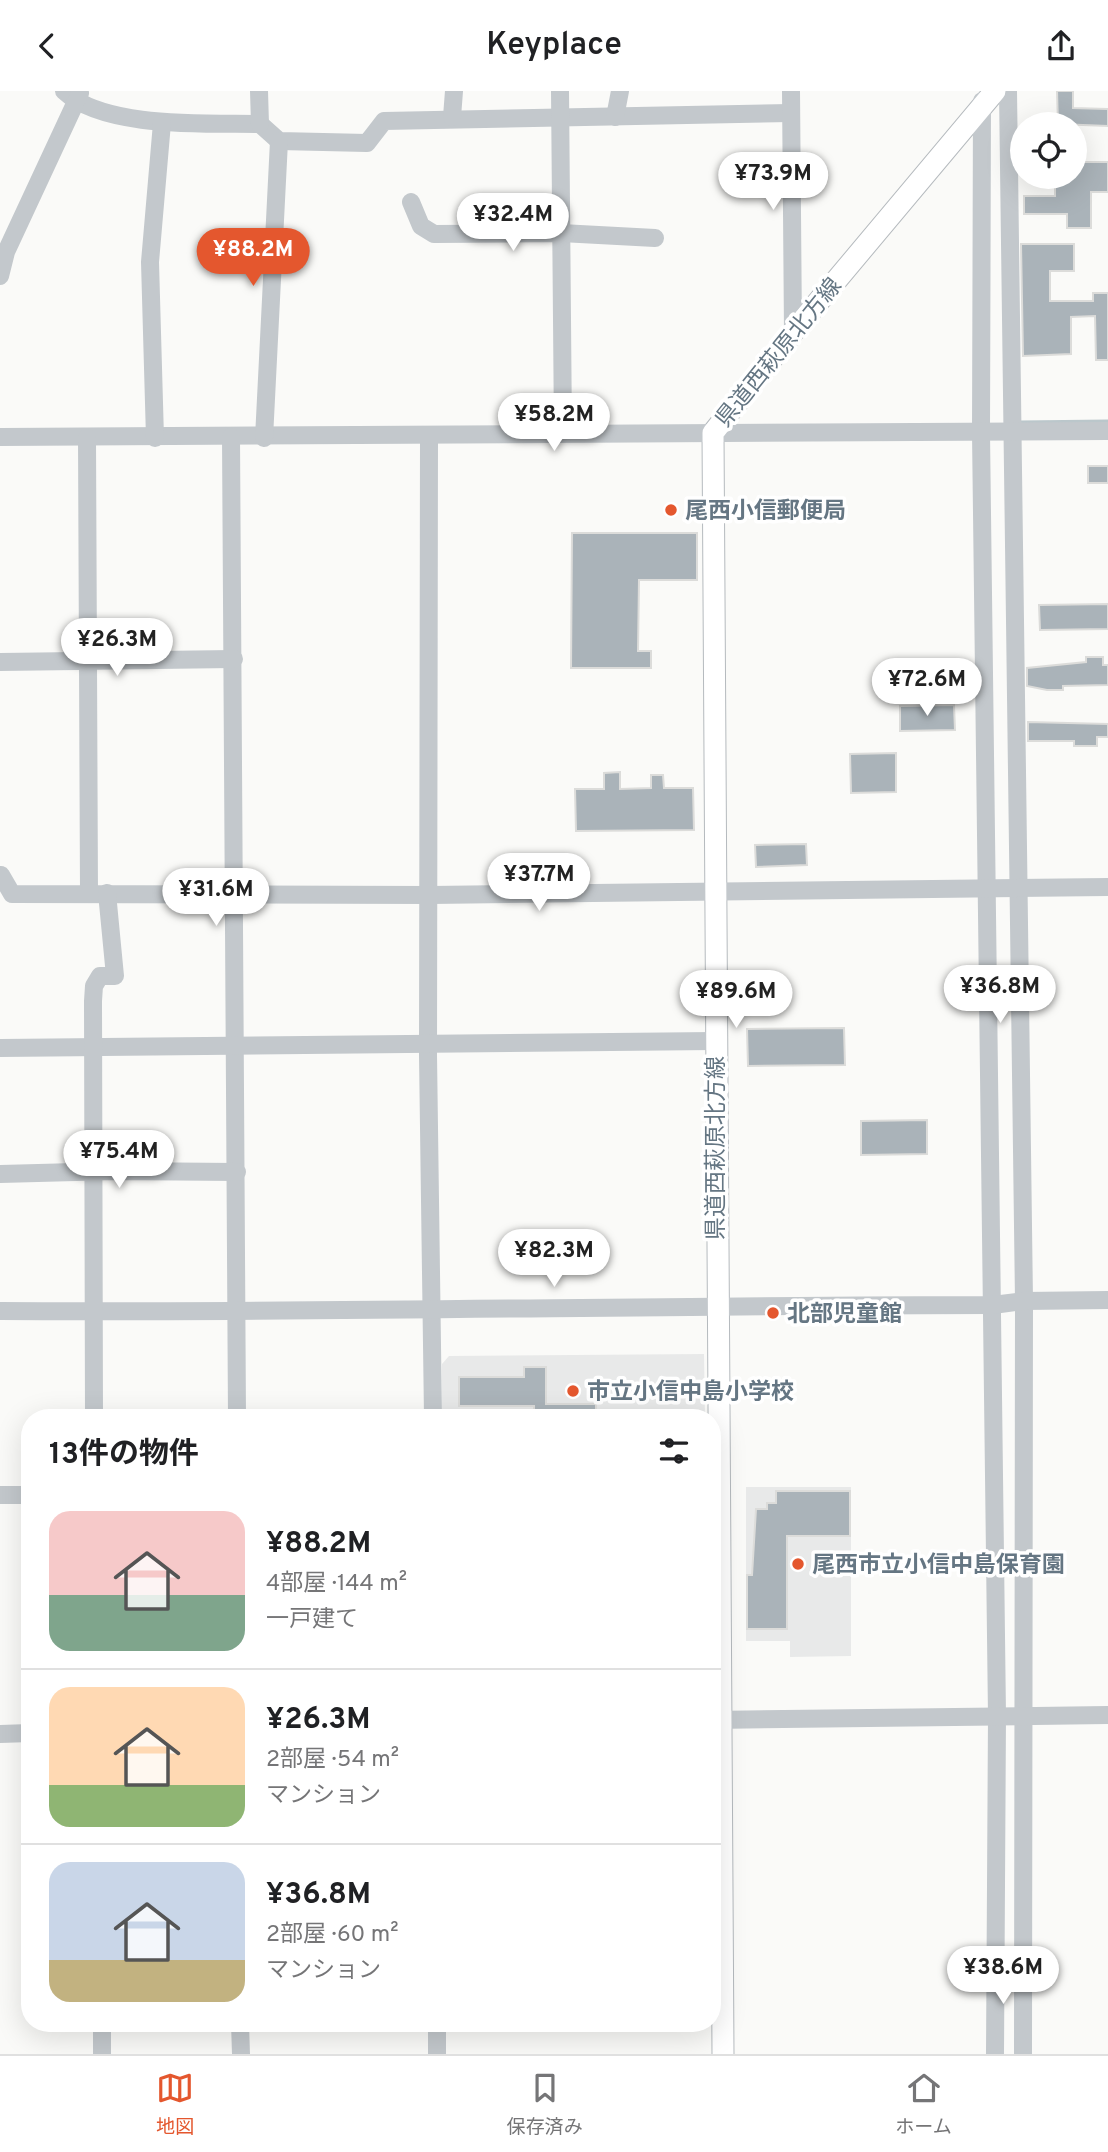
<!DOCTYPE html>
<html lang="ja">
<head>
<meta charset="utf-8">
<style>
  :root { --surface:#fff; --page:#f2f2f2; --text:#202124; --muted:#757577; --line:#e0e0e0; --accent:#e4572e }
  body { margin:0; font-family:Overpass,"Noto Sans JP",sans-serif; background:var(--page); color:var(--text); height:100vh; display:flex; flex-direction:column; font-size:26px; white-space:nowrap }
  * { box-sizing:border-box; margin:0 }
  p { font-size:23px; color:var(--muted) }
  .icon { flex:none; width:38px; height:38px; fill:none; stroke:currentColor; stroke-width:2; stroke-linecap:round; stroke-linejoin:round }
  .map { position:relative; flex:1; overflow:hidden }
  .panel { position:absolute; left:21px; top:1318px; width:700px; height:623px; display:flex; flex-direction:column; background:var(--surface); border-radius:28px; box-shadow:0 7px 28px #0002 }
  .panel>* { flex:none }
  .fabs { position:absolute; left:1010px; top:21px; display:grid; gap:14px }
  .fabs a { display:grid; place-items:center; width:77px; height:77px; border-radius:50%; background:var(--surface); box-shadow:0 7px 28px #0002; font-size:35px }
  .price { position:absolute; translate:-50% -60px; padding:0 16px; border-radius:24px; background:#fff; color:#222; font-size:23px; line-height:46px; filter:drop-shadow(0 2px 4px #0008) }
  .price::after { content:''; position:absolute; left:50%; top:42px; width:21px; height:16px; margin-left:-10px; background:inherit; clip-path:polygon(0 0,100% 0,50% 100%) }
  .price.current { background:var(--accent); color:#fff }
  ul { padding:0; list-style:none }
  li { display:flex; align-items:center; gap:21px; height:175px; padding:0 28px }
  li+li { border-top:2px solid var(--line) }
  li span { display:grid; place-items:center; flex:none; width:196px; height:140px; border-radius:21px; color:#555 }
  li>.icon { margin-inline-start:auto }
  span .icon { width:84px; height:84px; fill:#fffc; stroke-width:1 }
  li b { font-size:30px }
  h2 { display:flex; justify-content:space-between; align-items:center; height:84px; padding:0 28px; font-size:30px }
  header { display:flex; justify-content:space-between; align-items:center; height:91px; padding:0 28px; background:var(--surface); font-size:32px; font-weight:600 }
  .dock { display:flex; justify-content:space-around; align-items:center; height:98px; border-top:2px solid var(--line); background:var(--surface); font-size:19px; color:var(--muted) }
  .dock a { display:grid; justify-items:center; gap:4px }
  .dock .current { color:var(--accent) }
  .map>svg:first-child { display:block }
</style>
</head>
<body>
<header><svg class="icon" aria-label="back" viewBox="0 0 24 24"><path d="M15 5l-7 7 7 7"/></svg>Keyplace<svg class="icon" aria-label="share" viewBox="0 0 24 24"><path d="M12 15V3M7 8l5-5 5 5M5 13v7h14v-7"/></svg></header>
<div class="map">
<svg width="1108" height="1963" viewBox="0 0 1108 1963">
  <rect width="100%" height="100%" fill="#fafaf8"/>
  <g fill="#e8e9e9">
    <path d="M704,1263L705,1326H442V1273L449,1265Z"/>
    <path d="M746,1396H851V1565L790,1566V1550H746Z"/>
  </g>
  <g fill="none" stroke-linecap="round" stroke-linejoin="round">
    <path stroke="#bbc7cb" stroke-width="5" d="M1020,332L1108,331"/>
  </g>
  <g fill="#aab3b9" stroke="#dcdcda" stroke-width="2">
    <path d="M1057,0H1073V17L1108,18V35L1058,33Z"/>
    <path d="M1074,71H1108V101H1091V137H1067V123H1024V105H1055V86H1074Z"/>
    <path d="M1021,153H1074V180H1050V210H1093V202H1108V269H1096L1095,225L1071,226V263L1023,265Z"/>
    <rect x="1088" y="375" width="20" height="17"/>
    <path d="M572,442H697V489H639L638,560H651V577H571Z"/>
    <path d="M1108,513V538L1040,539L1039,514Z"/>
    <path d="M1086,566H1103V574H1108V594L1063,595V599H1047L1027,595V577L1086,571Z"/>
    <path d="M954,614L955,639L900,640V615Z"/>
    <path d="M1028,631L1108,633V646H1097V655H1074V650H1028Z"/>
    <path d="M896,662V701L851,702L850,663Z"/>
    <path d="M620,681V698L651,697V684H663L664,697H693L694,739L576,740L575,698H604V682Z"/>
    <path d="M806,753L807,774L756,776L755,754Z"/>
    <path d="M844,937L845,974L748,975L747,938Z"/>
    <path d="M927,1029V1063L861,1064V1030Z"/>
    <path d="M524,1276H546V1313H596V1326H534V1315H459V1286H524Z"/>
    <path d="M776,1400H850V1445H787V1538H747V1484H752L756,1418H767V1412H776Z"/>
  </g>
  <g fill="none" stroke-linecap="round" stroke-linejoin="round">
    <g stroke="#b5babe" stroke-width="23">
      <path id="major" d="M723,1963L713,342L793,241L995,0"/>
    </g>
    <g stroke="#c3c8cc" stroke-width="18">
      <path d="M64,0C104,38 207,32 260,33L279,50L367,52L384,30L791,22"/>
      <path d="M259,0L260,33"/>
      <path d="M560,0L563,342"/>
      <path d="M791,0L793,241"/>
      <path d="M1008,0L1024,1210L1023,1963"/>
      <path d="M982,10L981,342L997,1625L995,1963"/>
      <path d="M452,26L454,0"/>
      <path d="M615,26L620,0"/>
      <path d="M411,111L421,135L434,143L561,142L655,147"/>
      <path d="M0,185L6,161L80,2"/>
      <path d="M429,345L428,964L433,1326"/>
      <path d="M0,346L1108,340"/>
      <path d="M231,346L237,1326"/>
      <path d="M87,347L89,802"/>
      <path d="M155,347L150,171L162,32"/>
      <path d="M264,347L279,50"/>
      <path d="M0,571L234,568"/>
      <path d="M1,784L12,803L431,804L1108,796"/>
      <path d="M0,957L715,950"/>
      <path d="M0,1083L114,1080L237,1081"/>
      <path d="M0,1220C331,1222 662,1214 993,1214L1024,1210L1108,1209"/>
      <path d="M94,1326L93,910L94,895L100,885H115L107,802"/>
      <path d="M0,1404H30"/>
      <path d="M712,1629L1108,1624"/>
      <path d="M0,1643L30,1642"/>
      <path d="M240,1932L241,1963"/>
      <path d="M437,1932V1963"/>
      <path d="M102,1963V1932"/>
    </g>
    <use href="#major" stroke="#fff" stroke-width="21"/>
  </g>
  <g fill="#e4572e" stroke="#fff" stroke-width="2.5">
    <circle cx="671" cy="419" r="7"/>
    <circle cx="773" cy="1222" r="7"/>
    <circle cx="573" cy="1300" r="7"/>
    <circle cx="798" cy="1473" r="7"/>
  </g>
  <g text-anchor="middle" stroke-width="7" stroke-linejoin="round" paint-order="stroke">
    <g font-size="23" fill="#657683" stroke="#fff">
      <text transform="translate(778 261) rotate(-51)" y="8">県道西萩原北方線</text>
      <text transform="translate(715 1057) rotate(-90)" y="8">県道西萩原北方線</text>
    </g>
    <g font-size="23" font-weight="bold" fill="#657683" stroke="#fff" text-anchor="start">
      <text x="685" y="427">尾西小信郵便局</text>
      <text x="787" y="1230">北部児童館</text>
      <text x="587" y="1308">市立小信中島小学校</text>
      <text x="812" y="1481">尾西市立小信中島保育園</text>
    </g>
  </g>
</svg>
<div class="fabs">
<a><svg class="icon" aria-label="locate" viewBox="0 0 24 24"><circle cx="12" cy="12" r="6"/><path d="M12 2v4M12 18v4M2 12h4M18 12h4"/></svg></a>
</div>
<b class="price" style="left:773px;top:121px">¥73.9M</b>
<b class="price" style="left:513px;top:162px">¥32.4M</b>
<b class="price current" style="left:253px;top:197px">¥88.2M</b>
<b class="price" style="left:554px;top:362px">¥58.2M</b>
<b class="price" style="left:117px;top:587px">¥26.3M</b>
<b class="price" style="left:927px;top:627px">¥72.6M</b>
<b class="price" style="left:539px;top:822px">¥37.7M</b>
<b class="price" style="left:216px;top:837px">¥31.6M</b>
<b class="price" style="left:1000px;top:934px">¥36.8M</b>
<b class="price" style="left:736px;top:939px">¥89.6M</b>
<b class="price" style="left:119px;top:1099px">¥75.4M</b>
<b class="price" style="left:554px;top:1198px">¥82.3M</b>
<b class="price" style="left:1003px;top:1915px">¥38.6M</b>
<section class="panel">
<h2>13件の物件<svg class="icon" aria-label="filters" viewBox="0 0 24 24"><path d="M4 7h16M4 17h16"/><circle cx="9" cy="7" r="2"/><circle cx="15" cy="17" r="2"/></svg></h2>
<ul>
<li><span style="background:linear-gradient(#f6c9c9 60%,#7fa58c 0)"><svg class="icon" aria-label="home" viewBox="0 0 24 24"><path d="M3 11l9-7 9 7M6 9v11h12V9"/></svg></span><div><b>¥88.2M</b><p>4部屋 · 144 m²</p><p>一戸建て</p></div></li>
<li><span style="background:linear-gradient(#ffd9b3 70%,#8fb573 0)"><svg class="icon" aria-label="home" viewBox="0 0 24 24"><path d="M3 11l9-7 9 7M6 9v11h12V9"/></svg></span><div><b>¥26.3M</b><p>2部屋 · 54 m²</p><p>マンション</p></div></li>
<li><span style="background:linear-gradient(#c9d6e8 70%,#c2b280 0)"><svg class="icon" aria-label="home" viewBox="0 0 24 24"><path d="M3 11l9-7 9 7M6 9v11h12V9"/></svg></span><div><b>¥36.8M</b><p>2部屋 · 60 m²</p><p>マンション</p></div></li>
</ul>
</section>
</div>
<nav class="dock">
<a class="current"><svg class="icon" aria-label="map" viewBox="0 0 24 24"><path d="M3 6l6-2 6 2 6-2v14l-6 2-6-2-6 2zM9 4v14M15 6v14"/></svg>地図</a>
<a><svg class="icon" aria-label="saved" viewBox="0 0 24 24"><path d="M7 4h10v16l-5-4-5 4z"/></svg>保存済み</a>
<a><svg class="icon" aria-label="home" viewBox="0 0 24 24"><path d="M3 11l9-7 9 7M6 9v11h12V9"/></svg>ホーム</a>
</nav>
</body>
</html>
